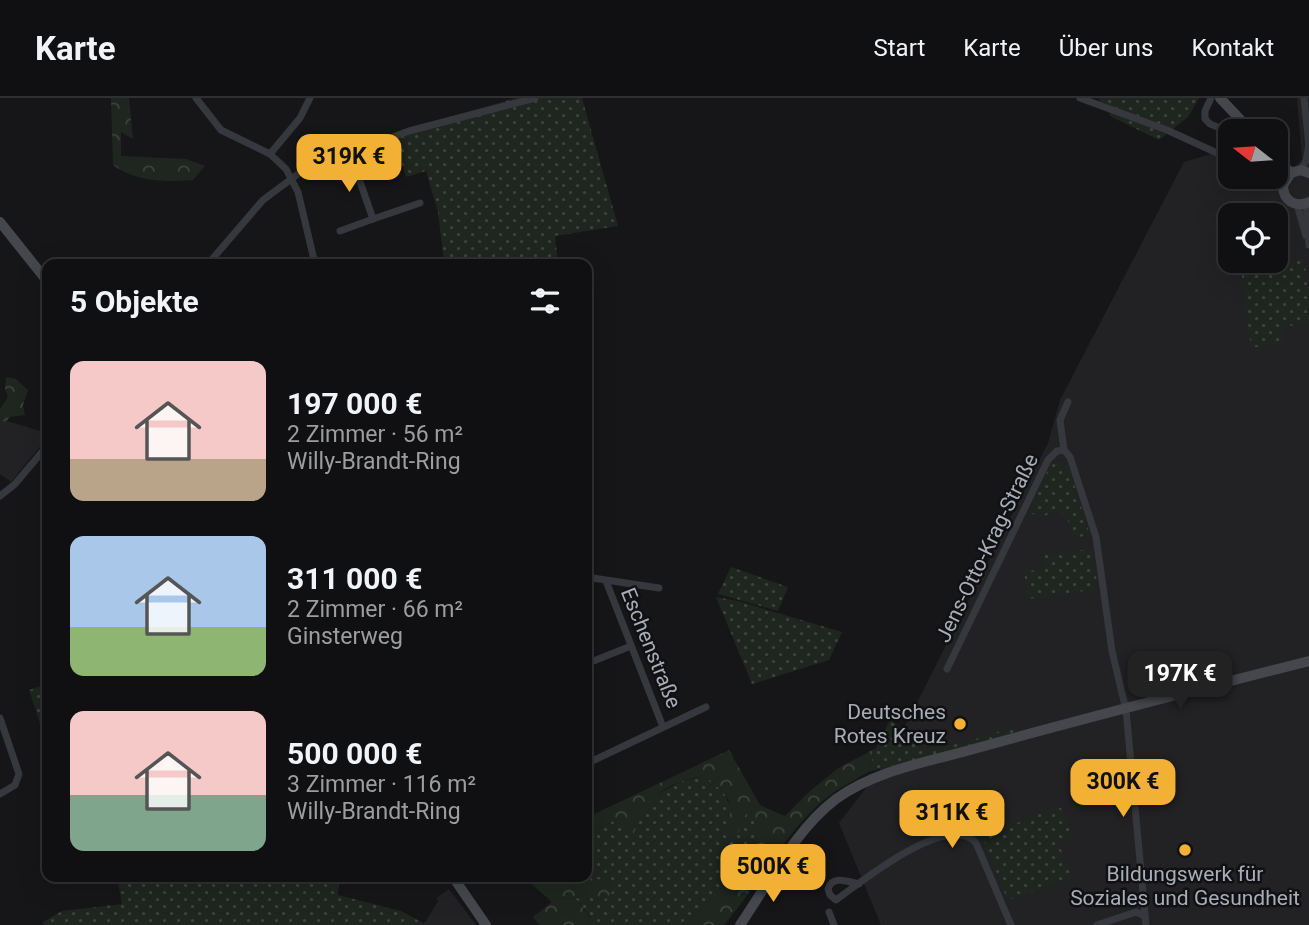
<!DOCTYPE html>
<html lang="de">
<head>
<meta charset="utf-8">
<style>
  :root { --surface:#101012; --page:#19191b; --text:#f1f3f6; --muted:#9c9d9f; --line:#303032; --accent:#f2b134 }
  body { margin:0; font-family:Roboto,sans-serif; background:var(--page); color:var(--text); height:100vh; display:flex; flex-direction:column; font-size:26px; white-space:nowrap }
  * { box-sizing:border-box; margin:0 }
  p { font-size:23px; color:var(--muted) }
  .icon { flex:none; width:38px; height:38px; fill:none; stroke:currentColor; stroke-width:2; stroke-linecap:round; stroke-linejoin:round }
  .map { position:relative; flex:1; overflow:hidden }
  .side { position:absolute; left:42px; top:161px; width:550px; height:623px; display:flex; flex-direction:column; background:var(--surface); border-radius:14px; box-shadow:0 7px 28px #0002,0 0 0 2px var(--line) }
  .side>* { flex:none }
  .needle { width:46px; rotate:287deg }
  .fabs { position:absolute; left:1218px; top:21px; display:grid; gap:14px }
  .fabs a { display:grid; place-items:center; width:70px; height:70px; border-radius:14px; background:var(--surface); box-shadow:0 7px 28px #0002,0 0 0 2px var(--line); font-size:35px }
  .price { position:absolute; translate:-50% -60px; padding:0 16px; border-radius:14px; background:var(--accent); color:#111; font-size:23px; line-height:46px; filter:drop-shadow(0 2px 4px #0008) }
  .price::after { content:''; position:absolute; left:50%; top:42px; width:21px; height:16px; margin-left:-10px; background:inherit; clip-path:polygon(0 0,100% 0,50% 100%) }
  .price.current { background:#222; color:#fff }
  ul { padding:0; list-style:none }
  li { display:flex; align-items:center; gap:21px; height:175px; padding:0 28px }
  li span { display:grid; place-items:center; flex:none; width:196px; height:140px; border-radius:14px; color:#555 }
  li>.icon { margin-inline-start:auto }
  span .icon { width:84px; height:84px; fill:#fffc; stroke-width:1 }
  li b { font-size:30px }
  h2 { display:flex; justify-content:space-between; align-items:center; height:84px; padding:0 28px; font-size:30px }
  header { display:flex; align-items:center; gap:42px; box-sizing:border-box; height:98px; padding:0 35px; background:var(--surface); border-bottom:2px solid var(--line) }
  header strong { font-size:33px }
  nav { display:flex; gap:38px; margin-inline-start:auto; font-size:24px }
  .map>svg:first-child { display:block }
</style>
</head>
<body>
<header>
<strong>Karte</strong>
<nav><a>Start</a><a>Karte</a><a>Über uns</a><a>Kontakt</a></nav>
</header>
<div class="map">
<svg width="1309" height="827" viewBox="0 0 1309 827">
  <defs>
    <pattern id="grass-dots" width="8" height="8" patternUnits="userSpaceOnUse" patternTransform="scale(1.75)"><rect width="8" height="8" fill="#1e261f"/><path d="M2 2h.1M6 6h.1" fill="none" stroke="#3c433d" stroke-width="1.8" stroke-linecap="round"/></pattern>
    <pattern id="forest-crowns" width="20" height="18" patternUnits="userSpaceOnUse" patternTransform="scale(1.75)"><rect width="20" height="18" fill="#1e261f"/><path d="M2 6a3 3 0 1 1 6 0M12 15a3 3 0 1 1 6 0" fill="none" stroke="#3c433d"/></pattern>
  </defs>
  <rect width="100%" height="100%" fill="#161618"/>
  <g fill="#222225" fill-rule="evenodd">
    <path d="M1297,0H1309V827H881L839,725L889,660L1048,345L1060,302L1184,64L1214,55L1230,63V79H1276V67L1295,68L1302,61ZM1230,117H1276V163H1230Z"/>
    <path d="M0,321L47,335V340L11,384L0,376Z"/>
    <path d="M449,791L476,827H421L426,823L438,803L436,800Z"/>
  </g>
  <g fill="url(#grass-dots)">
    <path d="M516,0H582L618,128L555,138L558,166H439L444,164L438,114L426,73L406,79L393,35Z"/>
    <path d="M1098,0H1199L1188,19L1159,42L1112,19Z"/>
    <path d="M1304,161L1309,199V225L1282,229L1284,245L1251,250L1241,169Z"/>
    <path d="M1055,364H1061L1069,370L1090,437L1073,440L1067,419L1062,417L1061,412L1046,417V423L1029,414L1049,370Z"/>
    <path d="M1092,451L1098,491L1028,501L1024,473L1045,472L1044,457Z"/>
    <path d="M731,469L788,489L778,513L718,496Z"/>
    <path d="M716,499L738,503L842,534L829,562L752,586Z"/>
    <path d="M47,586V647L29,592Z"/>
    <path d="M890,622L901,629L920,651L927,652L976,642L978,639L1016,629L1017,635L868,674L876,650Z"/>
    <path d="M704,677L724,695L732,713H747L754,722V741L750,758L687,827H588L590,819L575,800L589,796L572,779L554,783L552,779H586V737L612,723L638,718L650,700L680,684Z"/>
    <path d="M1061,710L1073,740L1058,744L1072,779L1012,801L1006,798L982,739L1052,711Z"/>
    <path d="M117,779H339L338,797L401,813L423,825L421,827H44L43,824L62,813L122,806Z"/>
  </g>
  <g fill="url(#forest-crowns)">
    <path d="M111,0H129L133,41L121,34V58L186,61L205,68L193,82C166,84 135,84 113,67Z"/>
    <path d="M6,279L16,281L28,292L23,307L25,317L9,319L7,324L0,323V311L8,299L5,291Z"/>
    <path d="M876,650L868,674C851,684 833,693 818,707C782,740 756,790 724,827H687L750,758L754,741V722L747,714L736,739L725,737C735,702 731,700 704,677C664,687 644,697 633,738L612,723L586,737V720L729,652L760,707L785,718L809,694L837,671Z"/>
    <path d="M523,779H552L555,783L572,779L607,782L613,793L604,802L589,796L575,800L590,820L588,827H540L533,819L552,804Z"/>
  </g>
  <g fill="none" stroke-linecap="round" stroke-linejoin="round">
    <g stroke="#37383d" stroke-width="7">
      <path d="M196,0L221,32L270,56L286,71L298,94L315,166"/>
      <path d="M1080,0L1167,32L1230,61"/>
      <path d="M1211,0L1205,13V21L1210,26L1230,34"/>
      <path d="M1304,0L1309,48"/>
      <path d="M270,56L300,20L310,0"/>
      <path d="M1301,72L1306,63L1309,46"/>
      <path d="M1276,77L1281,78"/>
      <path d="M1306,106L1309,147"/>
      <path d="M1297,107L1306,138"/>
      <path d="M373,121L420,105"/>
      <path d="M340,133L373,121L350,55"/>
      <path d="M208,166L263,102L302,73L409,33L535,0"/>
      <path d="M1064,352L1070,359L1096,439L1112,553L1126,612L1146,827"/>
      <path d="M0,398L15,386L47,348"/>
      <path d="M586,479L659,490"/>
      <path d="M606,483L663,629"/>
      <path d="M586,566L631,548"/>
      <path d="M947,571L1048,362L1057,353L1064,352L1060,322L1068,304"/>
      <path d="M0,620L19,676L15,687L0,696"/>
      <path d="M586,666L706,609"/>
      <path d="M859,786C847,783 832,777 828,791L830,797L836,802C861,784 948,713 976,745L1011,827"/>
      <path d="M829,814L834,827"/>
      <path d="M1097,827L1136,814L1145,818"/>
    </g>
    <g stroke="#45474d" stroke-width="10">
      <path d="M1220,0L1251,33"/>
      <path d="M1276,61L1291,75"/>
      <path d="M1309,75L1301,72L1291,75L1283,87C1283,103 1295,110 1309,104"/>
      <path d="M0,124L47,183"/>
      <path d="M453,779L486,827"/>
      <path d="M740,827C769,785 795,732 836,701C877,671 933,663 981,649C1089,619 1199,591 1309,563"/>
    </g>
  </g>
  <g fill="#f2b134" stroke="#111113" stroke-width="2.5">
    <circle cx="960" cy="626" r="7"/>
    <circle cx="1185" cy="752" r="7"/>
  </g>
  <g text-anchor="middle" stroke-width="5" stroke-linejoin="round" paint-order="stroke">
    <g font-size="21" fill="#a8adb8" stroke="#111113">
      <text transform="translate(987 450) rotate(-64)" y="7">Jens-Otto-Krag-Straße</text>
      <text transform="translate(651 550) rotate(68)" y="7">Eschenstraße</text>
    </g>
    <g font-size="21" fill="#a8adb8" stroke="#111113" text-anchor="end">
      <text x="946" y="621">Deutsches<tspan x="946" dy="24">Rotes Kreuz</tspan></text>
      <text x="1185" y="783" text-anchor="middle">Bildungswerk für<tspan x="1185" dy="24">Soziales und Gesundheit</tspan></text>
    </g>
  </g>
</svg>
<div class="fabs">
<a><svg class="needle" viewBox="-14 -14 28 28"><path d="M0-13l5 13h-10z" fill="#e53935"/><path d="M0 13l5-13h-10z" fill="#9c9d9f"/></svg></a>
<a><svg class="icon" aria-label="locate" viewBox="0 0 24 24"><circle cx="12" cy="12" r="6"/><path d="M12 2v4M12 18v4M2 12h4M18 12h4"/></svg></a>
</div>
<b class="price" style="left:349px;top:96px">319K €</b>
<b class="price current" style="left:1180px;top:613px">197K €</b>
<b class="price" style="left:1123px;top:721px">300K €</b>
<b class="price" style="left:952px;top:752px">311K €</b>
<b class="price" style="left:773px;top:806px">500K €</b>
<section class="side">
<h2>5 Objekte<svg class="icon" aria-label="filters" viewBox="0 0 24 24"><path d="M4 7h16M4 17h16"/><circle cx="9" cy="7" r="2"/><circle cx="15" cy="17" r="2"/></svg></h2>
<ul>
<li><span style="background:linear-gradient(#f6c9c9 70%,#b9a48a 0)"><svg class="icon" aria-label="home" viewBox="0 0 24 24"><path d="M3 11l9-7 9 7M6 9v11h12V9"/></svg></span><div><b>197 000 €</b><p>2 Zimmer · 56 m²</p><p>Willy-Brandt-Ring</p></div></li>
<li><span style="background:linear-gradient(#a9c7e8 65%,#8fb573 0)"><svg class="icon" aria-label="home" viewBox="0 0 24 24"><path d="M3 11l9-7 9 7M6 9v11h12V9"/></svg></span><div><b>311 000 €</b><p>2 Zimmer · 66 m²</p><p>Ginsterweg</p></div></li>
<li><span style="background:linear-gradient(#f6c9c9 60%,#7fa58c 0)"><svg class="icon" aria-label="home" viewBox="0 0 24 24"><path d="M3 11l9-7 9 7M6 9v11h12V9"/></svg></span><div><b>500 000 €</b><p>3 Zimmer · 116 m²</p><p>Willy-Brandt-Ring</p></div></li>
</ul>
</section>
</div>
</body>
</html>
